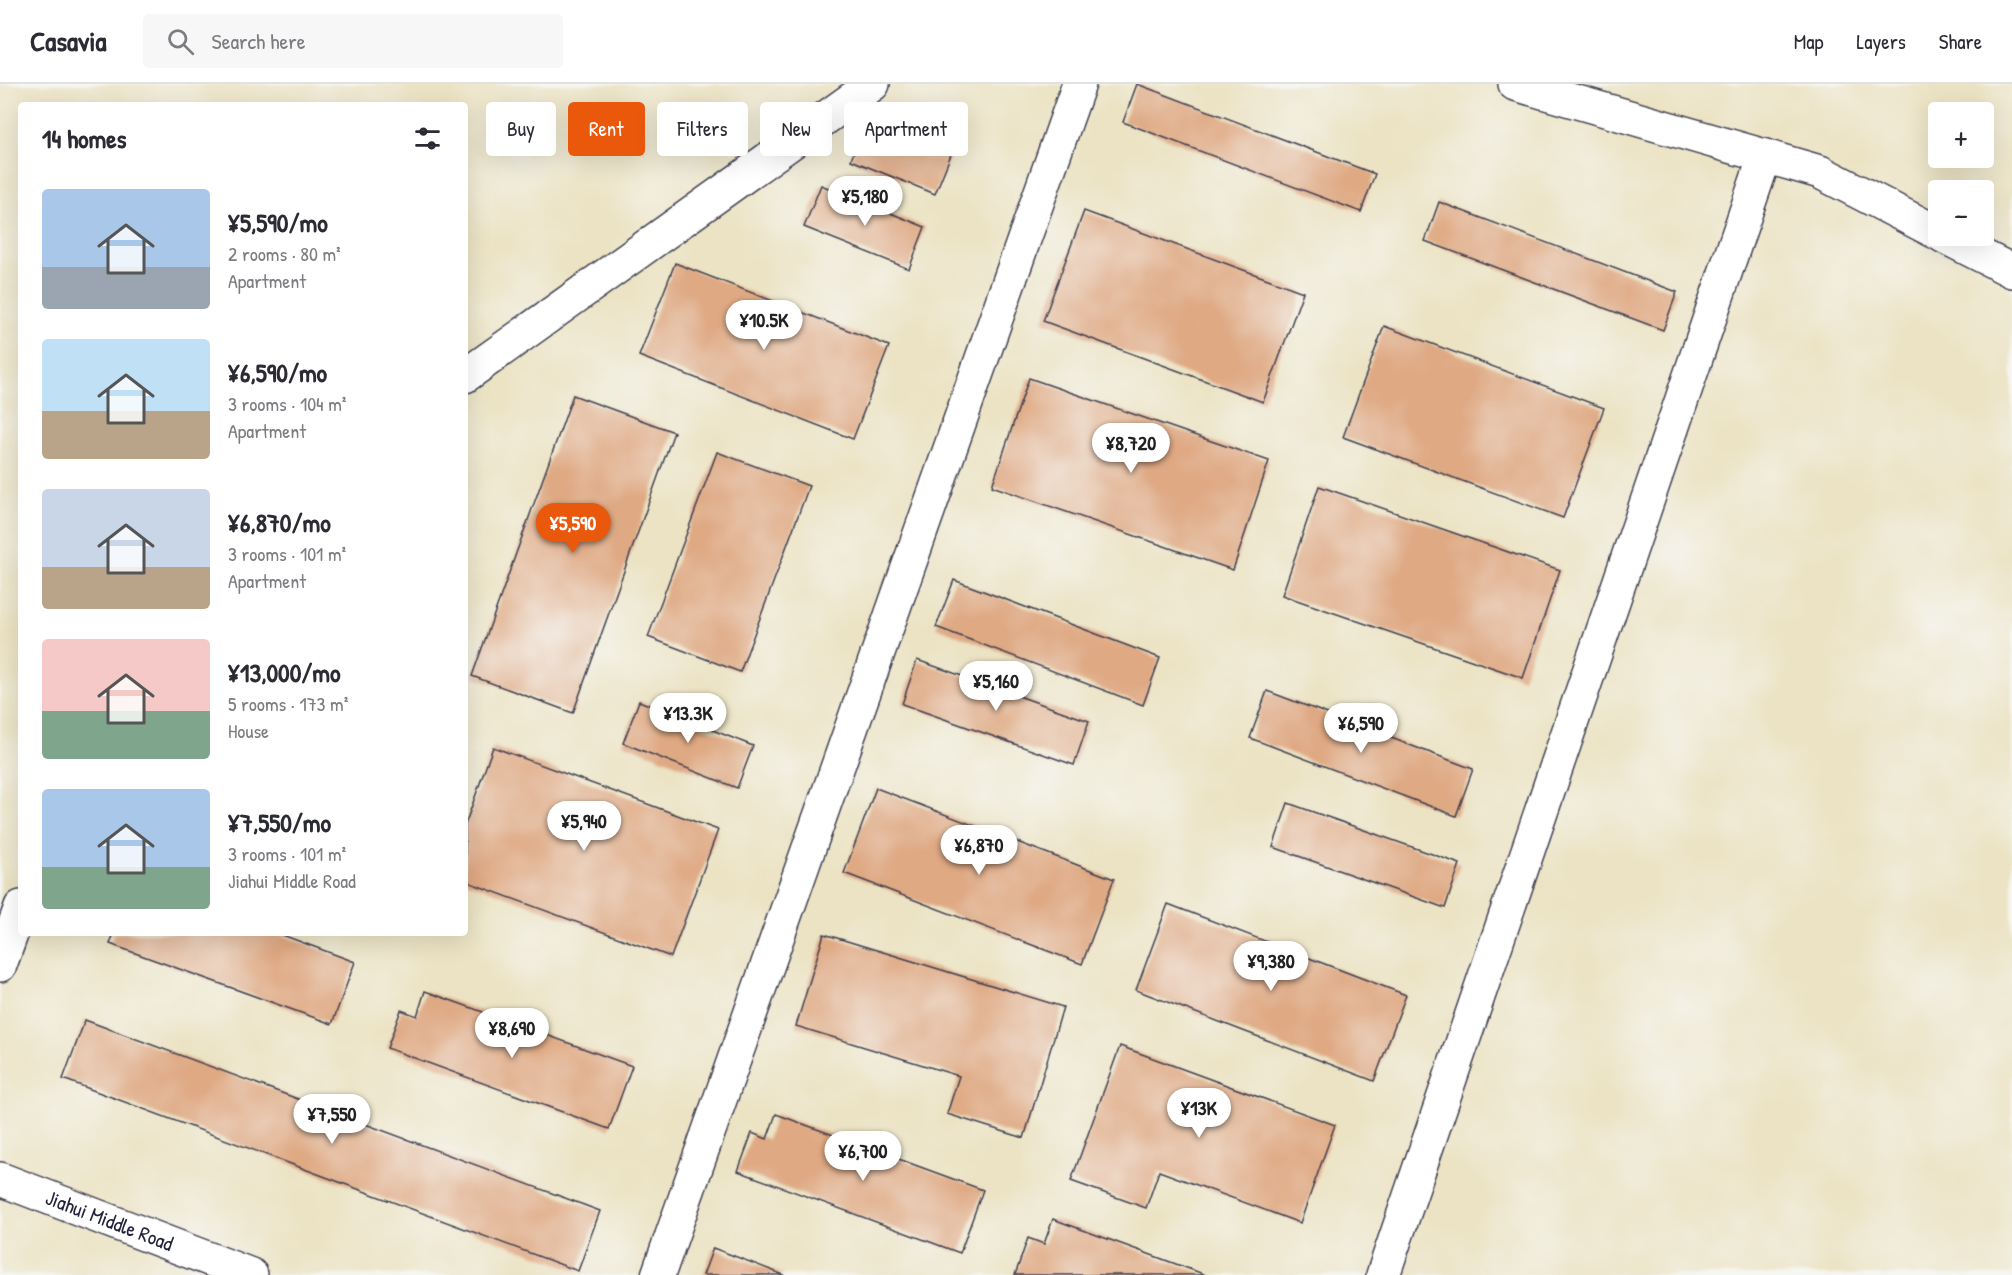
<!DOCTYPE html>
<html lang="en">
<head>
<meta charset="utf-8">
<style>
  :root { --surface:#fff; --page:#f7f7f7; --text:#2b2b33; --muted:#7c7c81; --line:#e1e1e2; --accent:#ea580c }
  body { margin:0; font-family:"Patrick Hand",sans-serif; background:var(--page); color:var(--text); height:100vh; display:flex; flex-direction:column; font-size:22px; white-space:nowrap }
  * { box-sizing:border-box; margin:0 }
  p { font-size:20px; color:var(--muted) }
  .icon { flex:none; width:33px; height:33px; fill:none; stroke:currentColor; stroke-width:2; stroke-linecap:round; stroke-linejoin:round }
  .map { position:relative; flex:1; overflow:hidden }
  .panel { position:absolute; left:18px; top:18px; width:450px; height:834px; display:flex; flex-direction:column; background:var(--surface); border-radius:6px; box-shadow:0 6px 24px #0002 }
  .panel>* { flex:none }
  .hud { position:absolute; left:486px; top:18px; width:570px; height:54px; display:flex; gap:12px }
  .controls { position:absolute; left:1928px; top:18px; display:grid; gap:12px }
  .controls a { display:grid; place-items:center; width:66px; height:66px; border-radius:6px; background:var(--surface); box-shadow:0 6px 24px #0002; font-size:30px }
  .price { position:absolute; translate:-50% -51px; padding:0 14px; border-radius:21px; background:#fff; color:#222; font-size:20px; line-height:39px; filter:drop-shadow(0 2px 3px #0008) }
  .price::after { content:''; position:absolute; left:50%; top:36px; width:18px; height:14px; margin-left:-9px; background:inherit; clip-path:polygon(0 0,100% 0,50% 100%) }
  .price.current { background:var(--accent); color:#fff }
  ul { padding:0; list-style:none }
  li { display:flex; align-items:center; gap:18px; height:150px; padding:0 24px }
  li span { display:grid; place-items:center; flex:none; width:168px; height:120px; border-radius:6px; color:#555 }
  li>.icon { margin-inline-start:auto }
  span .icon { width:72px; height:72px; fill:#fffc; stroke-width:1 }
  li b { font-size:26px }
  h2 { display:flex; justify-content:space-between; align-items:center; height:72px; padding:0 24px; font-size:26px }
  .tag { padding:0 21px; border-radius:6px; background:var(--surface); box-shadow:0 6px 24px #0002; font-size:21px; line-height:54px }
  .tag.current { background:var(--accent); color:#fff }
  header { display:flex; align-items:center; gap:36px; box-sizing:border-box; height:84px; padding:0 30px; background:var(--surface); border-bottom:2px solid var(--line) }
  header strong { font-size:28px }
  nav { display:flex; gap:33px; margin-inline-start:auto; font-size:21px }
  .search { width:420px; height:54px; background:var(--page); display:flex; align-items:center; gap:15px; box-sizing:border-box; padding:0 21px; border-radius:6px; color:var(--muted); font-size:22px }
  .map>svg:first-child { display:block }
</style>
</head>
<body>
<header>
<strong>Casavia</strong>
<div class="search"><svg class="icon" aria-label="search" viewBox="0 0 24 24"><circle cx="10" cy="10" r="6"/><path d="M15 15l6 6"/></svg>Search here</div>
<nav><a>Map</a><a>Layers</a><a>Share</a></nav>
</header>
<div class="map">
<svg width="2012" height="1191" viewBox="0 0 2012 1191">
  <rect width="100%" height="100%" fill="#f6f6f2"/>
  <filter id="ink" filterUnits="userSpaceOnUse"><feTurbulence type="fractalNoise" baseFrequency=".0167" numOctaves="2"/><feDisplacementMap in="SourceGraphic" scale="12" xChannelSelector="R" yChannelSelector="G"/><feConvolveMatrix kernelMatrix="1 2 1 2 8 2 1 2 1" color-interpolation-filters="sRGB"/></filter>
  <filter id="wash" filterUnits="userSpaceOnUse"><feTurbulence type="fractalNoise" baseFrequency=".008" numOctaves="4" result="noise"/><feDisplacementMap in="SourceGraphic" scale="24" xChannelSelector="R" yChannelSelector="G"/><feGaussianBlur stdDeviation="1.35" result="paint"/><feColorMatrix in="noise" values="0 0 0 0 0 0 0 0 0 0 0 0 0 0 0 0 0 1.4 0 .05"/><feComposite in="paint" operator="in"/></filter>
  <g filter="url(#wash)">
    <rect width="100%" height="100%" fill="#ece3c4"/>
    <g id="blocks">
      <g fill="#dfa983">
        <path d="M1137,0L1375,90L1361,128L1123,38Z"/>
        <path d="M867,34L952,68L935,110L851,76Z"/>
        <path d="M821,101L925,143L909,185L804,143Z"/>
        <path d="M1439,118L1677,208L1663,246L1425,157Z"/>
        <path d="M1084,127L1303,208L1263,318L1043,237Z"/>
        <path d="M675,179L889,262L853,355L639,272Z"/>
        <path d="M1384,242L1604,324L1563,434L1343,353Z"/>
        <path d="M1029,294L1269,377L1233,486L992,402Z"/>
        <path d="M573,311L674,348L573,629L472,592Z"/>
        <path d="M717,368L809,402L740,588L648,553Z"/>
        <path d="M1319,402L1560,486L1523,594L1282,511Z"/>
        <path d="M954,496L1160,574L1143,621L936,543Z"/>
        <path d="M917,576L1089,637L1074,681L902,620Z"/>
        <path d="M1267,607L1473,685L1456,732L1250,654Z"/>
        <path d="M639,617L753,662L737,704L623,659Z"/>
        <path d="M493,663L718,746L671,873L465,797V741Z"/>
        <path d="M876,704L1114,795L1082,880L844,789Z"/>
        <path d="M1288,719L1460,780L1445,824L1273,763Z"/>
        <path d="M1168,820L1406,911L1374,997L1136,906Z"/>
        <path d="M114,849H277L355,878L332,940L110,860Z"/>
        <path d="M824,850L1063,923L1024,1054L947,1030L959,992L796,942Z"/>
        <path d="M425,907L632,982L609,1045L387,964L401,926L417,932Z"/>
        <path d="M85,936L600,1127L578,1187L63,995Z"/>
        <path d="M1120,962L1335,1041L1300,1139L1159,1087L1146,1124L1071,1097Z"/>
        <path d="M776,1030L983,1106L960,1169L738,1087L752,1049L767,1055Z"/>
        <path d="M1053,1135L1206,1191H1015L1028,1154L1044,1160Z"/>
        <path d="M713,1164L784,1191H703Z"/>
      </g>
    </g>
  </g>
  <g filter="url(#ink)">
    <use href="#blocks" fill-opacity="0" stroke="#403f50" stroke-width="1.5"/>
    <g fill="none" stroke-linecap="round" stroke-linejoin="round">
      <g stroke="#403f50" stroke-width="36">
        <g id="minor">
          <path d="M1515,0L1820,88L1938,149"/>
          <path d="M1943,152L2012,187"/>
          <path d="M465,292L873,0"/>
          <path d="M0,881L21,823"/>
          <path d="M658,1191L1079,0"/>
          <path d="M1383,1191L1765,72"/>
        </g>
      </g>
      <g stroke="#403f50" stroke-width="36">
        <g id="tertiary">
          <path id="s1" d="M0,1095L251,1191"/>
        </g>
      </g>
      <use href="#minor" stroke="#fff" stroke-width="33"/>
      <use href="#tertiary" stroke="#fff" stroke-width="33"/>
    </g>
  </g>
  <g text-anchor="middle" stroke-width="4.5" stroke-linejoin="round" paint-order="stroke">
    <g font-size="21" fill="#22223b" stroke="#f6f6f2">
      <text dy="7" stroke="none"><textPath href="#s1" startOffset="117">Jiahui Middle Road</textPath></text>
    </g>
  </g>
</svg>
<div class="controls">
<a>+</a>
<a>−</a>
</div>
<b class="price" style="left:865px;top:143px">¥5,180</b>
<b class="price" style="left:764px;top:267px">¥10.5K</b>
<b class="price" style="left:1131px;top:390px">¥8,720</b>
<b class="price current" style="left:573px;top:470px">¥5,590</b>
<b class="price" style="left:996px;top:628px">¥5,160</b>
<b class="price" style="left:688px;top:660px">¥13.3K</b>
<b class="price" style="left:1361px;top:670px">¥6,590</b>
<b class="price" style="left:584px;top:768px">¥5,940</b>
<b class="price" style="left:979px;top:792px">¥6,870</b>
<b class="price" style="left:1271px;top:908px">¥9,380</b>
<b class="price" style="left:512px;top:975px">¥8,690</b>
<b class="price" style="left:1199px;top:1055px">¥13K</b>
<b class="price" style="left:332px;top:1061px">¥7,550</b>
<b class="price" style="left:863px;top:1098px">¥6,700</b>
<div class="hud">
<a class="tag">Buy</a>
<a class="tag current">Rent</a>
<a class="tag">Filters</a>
<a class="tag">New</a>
<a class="tag">Apartment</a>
</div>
<section class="panel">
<h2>14 homes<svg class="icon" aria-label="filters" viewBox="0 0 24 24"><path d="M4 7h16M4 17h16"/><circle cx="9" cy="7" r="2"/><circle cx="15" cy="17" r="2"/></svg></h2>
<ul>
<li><span style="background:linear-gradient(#a9c7e8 65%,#9aa5b1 0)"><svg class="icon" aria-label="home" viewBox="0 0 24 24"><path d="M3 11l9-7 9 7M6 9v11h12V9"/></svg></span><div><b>¥5,590/mo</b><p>2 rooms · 80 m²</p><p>Apartment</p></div></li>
<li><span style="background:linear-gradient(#bfe0f5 60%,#b9a48a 0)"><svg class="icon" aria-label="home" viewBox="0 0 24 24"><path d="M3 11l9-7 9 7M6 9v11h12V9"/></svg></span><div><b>¥6,590/mo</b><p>3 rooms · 104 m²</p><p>Apartment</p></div></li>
<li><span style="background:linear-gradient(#c9d6e8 65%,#b9a48a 0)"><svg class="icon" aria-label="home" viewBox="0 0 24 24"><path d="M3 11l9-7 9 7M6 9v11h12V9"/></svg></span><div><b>¥6,870/mo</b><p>3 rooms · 101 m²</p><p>Apartment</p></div></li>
<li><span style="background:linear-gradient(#f6c9c9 60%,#7fa58c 0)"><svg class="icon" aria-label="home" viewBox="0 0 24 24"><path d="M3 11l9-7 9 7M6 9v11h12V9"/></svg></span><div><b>¥13,000/mo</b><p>5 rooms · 173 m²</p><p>House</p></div></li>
<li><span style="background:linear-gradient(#a9c7e8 65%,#7fa58c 0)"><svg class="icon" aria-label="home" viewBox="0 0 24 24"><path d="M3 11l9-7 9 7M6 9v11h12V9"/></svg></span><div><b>¥7,550/mo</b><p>3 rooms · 101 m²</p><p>Jiahui Middle Road</p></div></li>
</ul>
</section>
</div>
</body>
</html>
